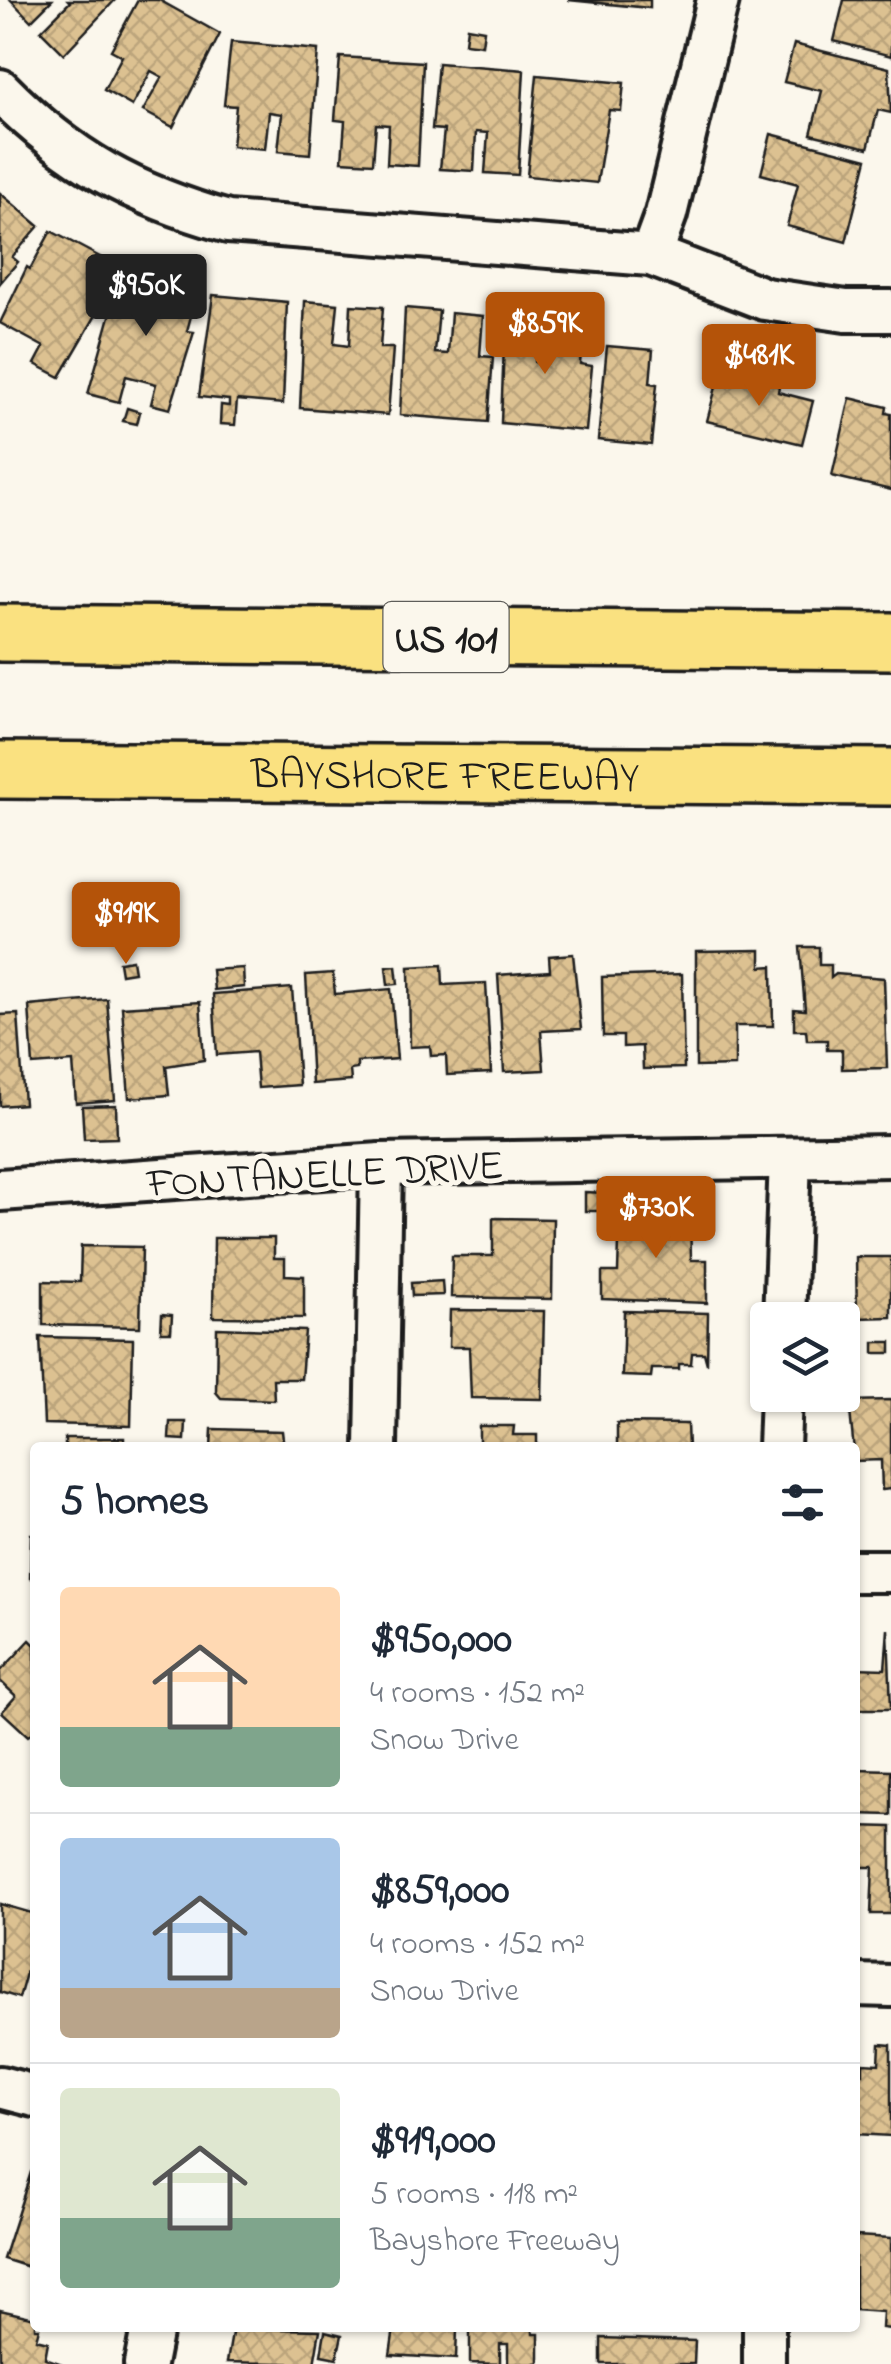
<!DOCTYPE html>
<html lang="en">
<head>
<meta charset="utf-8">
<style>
  :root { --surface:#fff; --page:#f6f6f7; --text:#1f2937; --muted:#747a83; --line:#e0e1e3; --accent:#b45309 }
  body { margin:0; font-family:"Indie Flower",sans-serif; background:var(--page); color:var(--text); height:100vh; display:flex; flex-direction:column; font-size:38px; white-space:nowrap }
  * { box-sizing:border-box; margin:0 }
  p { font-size:32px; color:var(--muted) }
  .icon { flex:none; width:55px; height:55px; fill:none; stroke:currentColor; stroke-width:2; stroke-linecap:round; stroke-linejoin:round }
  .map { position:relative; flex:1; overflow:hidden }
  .panel { position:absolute; left:30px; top:1442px; width:830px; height:890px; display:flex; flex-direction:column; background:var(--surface); border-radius:10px; box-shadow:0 2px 8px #0004 }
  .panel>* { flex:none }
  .tools { position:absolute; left:750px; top:1302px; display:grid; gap:20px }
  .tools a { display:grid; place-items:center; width:110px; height:110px; border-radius:10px; background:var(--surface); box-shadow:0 2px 8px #0004; font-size:50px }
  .price { position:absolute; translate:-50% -85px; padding:0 22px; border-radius:10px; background:var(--accent); color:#fff; font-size:32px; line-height:65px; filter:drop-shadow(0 2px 5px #0008) }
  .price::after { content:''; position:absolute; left:50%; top:60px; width:30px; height:22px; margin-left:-15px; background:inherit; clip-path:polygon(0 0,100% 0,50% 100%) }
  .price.on { background:#222; color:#fff }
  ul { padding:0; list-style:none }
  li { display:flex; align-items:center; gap:30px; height:250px; padding:0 30px }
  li+li { border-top:2px solid var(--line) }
  li span { display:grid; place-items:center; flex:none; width:280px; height:200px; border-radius:10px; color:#555 }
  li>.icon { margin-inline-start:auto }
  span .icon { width:120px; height:120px; fill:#fffc; stroke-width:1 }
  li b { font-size:42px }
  h2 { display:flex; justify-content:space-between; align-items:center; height:120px; padding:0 30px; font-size:42px }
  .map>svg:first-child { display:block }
</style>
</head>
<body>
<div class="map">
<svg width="891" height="2364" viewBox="0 0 891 2364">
  <defs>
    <pattern id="building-cross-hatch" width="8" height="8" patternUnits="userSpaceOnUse" patternTransform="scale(2.5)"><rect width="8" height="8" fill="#dcc191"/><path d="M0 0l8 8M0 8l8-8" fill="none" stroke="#bca57c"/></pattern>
  </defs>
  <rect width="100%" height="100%" fill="#fbf7ec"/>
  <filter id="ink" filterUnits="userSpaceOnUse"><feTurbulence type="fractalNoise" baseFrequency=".01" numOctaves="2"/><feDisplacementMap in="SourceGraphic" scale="20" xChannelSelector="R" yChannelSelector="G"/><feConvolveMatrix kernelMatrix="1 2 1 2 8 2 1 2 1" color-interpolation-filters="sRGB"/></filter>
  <g filter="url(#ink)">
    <g fill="url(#building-cross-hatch)" stroke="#1c1c1c" stroke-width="2.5">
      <path d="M11,0H52L31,21Z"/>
      <path d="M68,0H115L64,54L41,31L70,2Z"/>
      <path d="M138,0H159L220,34L173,127L143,111L162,77L151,71L132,106L104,90L122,56L111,50Z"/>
      <path d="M568,0H650V8Z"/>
      <path d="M844,0H891V56L834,41Z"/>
      <path d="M467,27L484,30L482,45L465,43Z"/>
      <path d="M231,42L318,50L310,154L278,151L282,114L269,112L265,149L232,146L236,106L224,105Z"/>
      <path d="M794,44L889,68L891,113L878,110L868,148L811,134L822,91L784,82Z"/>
      <path d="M340,57L423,62L418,166L387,164L389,125L376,124L373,163L342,161L345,121L335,120Z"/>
      <path d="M438,63L524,70L518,175L485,173L488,133L476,132L474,171L440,169L444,130L432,129Z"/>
      <path d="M537,75L624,83L621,111L609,110L597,183L527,176Z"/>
      <path d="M771,134L867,159L846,242L787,226L798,184L761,174Z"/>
      <path d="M0,193L39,226L12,257L18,262L0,283Z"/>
      <path d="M51,231L115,265L96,302L102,305L60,377L35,364L44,347L0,323L27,267L30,269Z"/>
      <path d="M128,271L198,290L187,331L194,332L170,409L151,404L156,384L126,376L119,402L88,394L112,309L118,311Z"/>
      <path d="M213,295L287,302L283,404L237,400L235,425L220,424L221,405L229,406V400L199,397Z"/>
      <path d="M305,301L338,304L334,344L349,346L351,305L383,307L380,348H393L388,415L300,408Z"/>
      <path d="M405,308L439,311L435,353L448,354L451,313L483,316L480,356L493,357L488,422L400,415Z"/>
      <path d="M505,318L539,322L535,362L547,363L551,321L584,324L580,364L592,366L586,431L501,423Z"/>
      <path d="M607,346L653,350L650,383L657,384L651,445L598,440Z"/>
      <path d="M720,372L779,386L778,392L813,401L802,444L707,421Z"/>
      <path d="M850,398L887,407L886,413L891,414V490L832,476Z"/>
      <path d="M127,408L140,412L137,424L123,421Z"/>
      <path d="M800,947H819V965H831V978L836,974L884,978L887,1068L842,1069V1050H827V1040H807L806,1030H794V1009L805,1010Z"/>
      <path d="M761,950V967L772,966L773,1026H735V1066L696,1067V951Z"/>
      <path d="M573,954L581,1029L541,1031L544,1070L504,1072L498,975L550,971L549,956Z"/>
      <path d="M132,960L134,972L121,974L119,962Z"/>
      <path d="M442,965L443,985L486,983L491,1073L447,1075L446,1055L431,1056L430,1046L410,1047L409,967Z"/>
      <path d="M396,966L398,984L388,985L386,967Z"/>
      <path d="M243,968L244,987L214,990L212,970Z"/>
      <path d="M333,973L335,994L391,989L397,1059L357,1062V1069L350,1070L351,1081L312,1084L306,975Z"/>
      <path d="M682,974L684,1068L643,1069L642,1046L623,1047V1036H603L602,977Z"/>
      <path d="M292,988L299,1085L258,1088L255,1052L217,1055L213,994Z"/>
      <path d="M107,999L115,1100L76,1103L73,1062L33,1065L29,1006Z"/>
      <path d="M200,1002L204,1060L166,1066L169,1095L129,1098L122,1007Z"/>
      <path d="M18,1014L24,1104L0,1106V1015Z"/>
      <path d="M116,1105L117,1138L84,1139L82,1106Z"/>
      <path d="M585,1192L604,1193V1211H585Z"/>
      <path d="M620,1211L690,1212L691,1260H707V1303L602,1299V1272H618Z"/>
      <path d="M493,1218L553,1219L552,1299L451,1297L452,1256H493Z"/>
      <path d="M214,1238H274V1258H285V1275L304,1276V1318L213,1317Z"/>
      <path d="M81,1246L142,1247L140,1327L43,1325V1281L80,1282Z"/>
      <path d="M856,1257H891V1317L857,1318Z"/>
      <path d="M442,1281L443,1295L412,1296L411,1283Z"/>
      <path d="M450,1310L544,1311L542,1399L471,1398L469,1347H449Z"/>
      <path d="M624,1311L708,1313L707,1364L704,1353H692L691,1364H679V1369H652L651,1377L622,1376Z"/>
      <path d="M162,1314L172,1315L171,1332H161Z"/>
      <path d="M217,1328L305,1331L301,1379H273L274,1400L221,1398L216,1392Z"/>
      <path d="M40,1337L133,1339L131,1426L44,1424Z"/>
      <rect x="874" y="1342" width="17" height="11"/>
      <path d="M891,1400V1489L882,1490L881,1460L855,1461L849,1401Z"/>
      <path d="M170,1422H186L185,1440L169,1439Z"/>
      <path d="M617,1423L687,1424L688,1448H617Z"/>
      <path d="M479,1426H514L513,1435H537V1448H479Z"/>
      <path d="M212,1429L282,1431L284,1448H211Z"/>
      <rect x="65" y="1438" width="59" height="10"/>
      <path d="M31,1534H35V1578H30Z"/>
      <path d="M888,1629L891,1709H855V1668L885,1669Z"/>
      <path d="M30,1640L35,1645V1731L28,1736L2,1712L16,1696L0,1681V1672Z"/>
      <path d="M856,1769L891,1770V1815L855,1814Z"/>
      <path d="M855,1826L891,1827V1914H871L873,1867H855Z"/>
      <path d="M0,1904L35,1914L34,1945L19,1998L0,1992Z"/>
      <path d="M880,2044L891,2045V2136L855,2134V2074H863V2063L879,2064Z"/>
      <path d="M31,2172L35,2173V2269L3,2259Z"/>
      <path d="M855,2236L891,2238V2329L882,2328L883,2312L855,2310Z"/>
      <path d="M0,2310L35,2318V2328H39L36,2339L48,2342L45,2358L62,2364H0Z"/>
      <path d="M233,2328L320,2330L314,2364L227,2362Z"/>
      <path d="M394,2328H457L456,2359L390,2355Z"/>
      <path d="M470,2328H533V2334H539V2364H508V2344H500V2364L470,2363Z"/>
      <path d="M325,2331L342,2335L337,2358L321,2355Z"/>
      <path d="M601,2338L695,2341L694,2364H601Z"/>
    </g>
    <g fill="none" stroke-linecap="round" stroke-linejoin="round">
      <g stroke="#1c1c1c" stroke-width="48">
        <g id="minor">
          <path d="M0,90C70,161 133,195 228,222L651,255L765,299L846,311H891"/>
          <path d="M651,255L666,214L718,0"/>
          <path d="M0,1190L381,1164L891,1156"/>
          <path d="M784,1320L790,1158"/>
          <path d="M376,1448L381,1164"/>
          <path d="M779,1448L781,1395"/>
          <path d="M855,1571H891"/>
          <path d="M855,1985L891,1986"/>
          <path d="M0,2087L35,2096"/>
          <path d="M145,2364L152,2328"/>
          <path d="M764,2364V2328"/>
        </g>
      </g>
      <g stroke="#1c1c1c" stroke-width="62">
        <g id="motorway">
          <path d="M0,633L891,641"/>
          <path id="s1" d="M0,770L891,777"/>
        </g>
      </g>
      <use href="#minor" stroke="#fbf7ec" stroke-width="40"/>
      <use href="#motorway" stroke="#fae180" stroke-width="55"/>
    </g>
  </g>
  <g text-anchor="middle" stroke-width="10" stroke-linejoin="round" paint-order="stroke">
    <rect fill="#fbf7ec" stroke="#5f5e5a" stroke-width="2.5" x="383.5" y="602" width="125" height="70" rx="8"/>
    <g font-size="40" font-weight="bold" fill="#1c1c1c">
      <text x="446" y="651">US 101</text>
    </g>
    <g font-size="42" fill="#1c1c1c" stroke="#fbf7ec">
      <text dy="15" stroke="none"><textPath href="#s1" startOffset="445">BAYSHORE FREEWAY</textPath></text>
      <text transform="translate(325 1172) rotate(-3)" y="15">FONTANELLE DRIVE</text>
    </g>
  </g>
</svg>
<div class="tools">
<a><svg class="icon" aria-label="layers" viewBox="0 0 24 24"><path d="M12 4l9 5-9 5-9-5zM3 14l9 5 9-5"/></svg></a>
</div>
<b class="price on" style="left:146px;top:339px">$950K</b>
<b class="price" style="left:545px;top:377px">$859K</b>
<b class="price" style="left:759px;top:409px">$481K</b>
<b class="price" style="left:126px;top:967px">$919K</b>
<b class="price" style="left:656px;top:1261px">$730K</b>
<section class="panel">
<h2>5 homes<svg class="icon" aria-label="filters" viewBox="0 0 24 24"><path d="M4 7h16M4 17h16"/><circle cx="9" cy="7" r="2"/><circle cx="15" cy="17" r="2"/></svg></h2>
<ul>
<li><span style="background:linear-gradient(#ffd9b3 70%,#7fa58c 0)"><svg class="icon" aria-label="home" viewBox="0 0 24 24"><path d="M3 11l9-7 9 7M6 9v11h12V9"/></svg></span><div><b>$950,000</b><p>4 rooms · 152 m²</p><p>Snow Drive</p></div></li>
<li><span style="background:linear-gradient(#a9c7e8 75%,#b9a48a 0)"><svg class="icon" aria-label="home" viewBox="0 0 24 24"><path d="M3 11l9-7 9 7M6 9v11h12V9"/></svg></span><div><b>$859,000</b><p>4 rooms · 152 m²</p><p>Snow Drive</p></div></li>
<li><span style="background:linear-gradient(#dfe7d0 65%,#7fa58c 0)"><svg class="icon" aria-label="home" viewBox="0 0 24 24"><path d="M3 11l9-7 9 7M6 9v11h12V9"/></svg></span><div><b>$919,000</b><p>5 rooms · 118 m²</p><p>Bayshore Freeway</p></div></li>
</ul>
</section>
</div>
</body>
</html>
